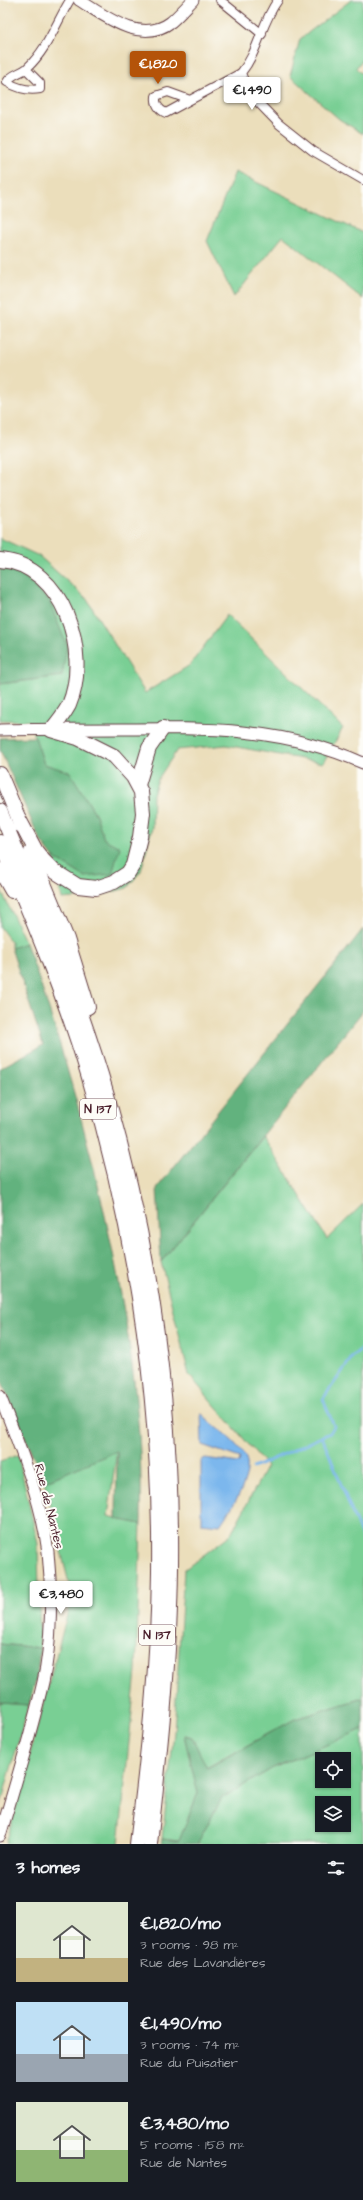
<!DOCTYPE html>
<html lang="en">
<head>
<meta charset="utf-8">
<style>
  :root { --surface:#171b24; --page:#20242c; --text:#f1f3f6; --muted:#9ea1a6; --accent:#b45309 }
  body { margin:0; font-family:"Architects Daughter",sans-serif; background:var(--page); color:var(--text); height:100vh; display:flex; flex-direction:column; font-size:15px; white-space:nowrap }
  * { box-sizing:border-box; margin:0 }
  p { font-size:13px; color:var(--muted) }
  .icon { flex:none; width:22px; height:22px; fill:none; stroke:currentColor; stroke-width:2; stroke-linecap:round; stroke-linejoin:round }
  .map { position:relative; height:1844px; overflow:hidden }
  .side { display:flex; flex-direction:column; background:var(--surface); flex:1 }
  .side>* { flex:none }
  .controls { position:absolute; left:315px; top:1752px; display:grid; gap:8px }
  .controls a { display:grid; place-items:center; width:36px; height:36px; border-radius:0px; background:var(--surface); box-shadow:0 1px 3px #0004; font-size:20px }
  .price { position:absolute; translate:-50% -34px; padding:0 9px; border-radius:4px; background:#fff; color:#222; font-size:13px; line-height:26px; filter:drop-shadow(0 1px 2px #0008) }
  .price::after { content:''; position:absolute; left:50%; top:24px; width:12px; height:9px; margin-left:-6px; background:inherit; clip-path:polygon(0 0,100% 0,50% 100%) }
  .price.selected { background:var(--accent); color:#fff }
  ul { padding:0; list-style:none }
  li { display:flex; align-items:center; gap:12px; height:100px; padding:0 16px }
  li span { display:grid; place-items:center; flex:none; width:112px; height:80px; border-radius:0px; color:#555 }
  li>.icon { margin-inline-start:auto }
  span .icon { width:48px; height:48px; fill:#fffc; stroke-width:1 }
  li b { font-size:17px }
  h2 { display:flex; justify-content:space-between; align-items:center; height:48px; padding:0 16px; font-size:17px }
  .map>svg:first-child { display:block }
</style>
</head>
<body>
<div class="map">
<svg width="363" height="1844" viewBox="0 0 363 1844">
  <rect width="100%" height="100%" fill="#fdfcf7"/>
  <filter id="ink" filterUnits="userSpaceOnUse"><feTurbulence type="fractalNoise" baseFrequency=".025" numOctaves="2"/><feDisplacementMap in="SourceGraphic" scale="8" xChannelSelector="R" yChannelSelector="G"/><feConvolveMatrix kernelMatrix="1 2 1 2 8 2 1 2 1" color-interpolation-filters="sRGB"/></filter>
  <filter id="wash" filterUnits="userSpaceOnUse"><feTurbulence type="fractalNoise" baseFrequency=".012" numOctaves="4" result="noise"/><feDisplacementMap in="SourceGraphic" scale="16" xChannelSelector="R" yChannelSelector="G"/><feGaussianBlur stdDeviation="0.9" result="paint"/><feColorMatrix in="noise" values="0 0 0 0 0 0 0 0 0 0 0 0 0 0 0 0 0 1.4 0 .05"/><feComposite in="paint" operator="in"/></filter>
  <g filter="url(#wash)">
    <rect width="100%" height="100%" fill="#ebdebb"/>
    <g fill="#79cf94" stroke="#627760" fill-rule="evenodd">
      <path d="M351,0H363V59L356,68L363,75V134L339,119L290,76L300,39Z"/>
      <path d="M235,172L363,233V299L283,236L234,297L207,241Z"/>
      <path d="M0,538L39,556L86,598L145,693L190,665L227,615L343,728L323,763L226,745L177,750L158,779L153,794L152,828L141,871L127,888L98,896L62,899L53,857L85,877L104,839L96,815L70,773L44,764L29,721L0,720V684L62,676L18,571L0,569Z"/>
      <path d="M0,888L26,943L11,948V942L0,927Z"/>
      <path d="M263,1136L327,1239L363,1204V1698L295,1719L206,1768L192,1737L184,1735L198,1793L179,1841L162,1839L174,1732L184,1570L231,1534L267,1466L189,1375L161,1262Z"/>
      <path d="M117,1450L108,1516L141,1524L136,1671L119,1844H6L72,1596L44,1482Z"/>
      <path d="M18,1455L38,1544L40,1648L0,1644V1461Z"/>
      <path d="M0,1703L29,1705L0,1807Z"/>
      <path d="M363,1729V1844H197L222,1798L273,1768ZM322,1759H344V1781H322ZM322,1803H344V1825H322Z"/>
    </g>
    <g fill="#62b27e" stroke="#566854">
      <path d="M0,569L18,571L49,601L67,646L62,676L0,684Z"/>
      <path d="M35,737L44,764L70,772L96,815L104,839L120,847L112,874L85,877L53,857L40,840L0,750V738Z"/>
      <path d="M363,929V1011L161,1262L157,1188Z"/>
      <path d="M26,943C55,1021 77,1100 97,1181C124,1295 144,1407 141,1524L116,1519L117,1451L44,1482L0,1378V1068L43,1045L11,948Z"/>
      <path d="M0,1644L40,1648L37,1676L29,1705L0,1703Z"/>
      <path d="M363,1698V1729L273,1768L222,1798L197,1844H161L162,1839L179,1841L198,1793L184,1735L192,1737L207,1768L295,1719Z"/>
    </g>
    <path fill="#7bb7ed" stroke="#626b8c" d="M201,1413C214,1426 232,1438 243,1453C258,1471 231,1509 220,1525L201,1523V1461L205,1458L239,1463L240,1458L202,1445Z"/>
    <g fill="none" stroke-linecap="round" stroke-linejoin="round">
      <g stroke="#7bb7ed" stroke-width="2.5">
        <path d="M322,1436L363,1540"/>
        <path d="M253,1468L330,1433L334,1426L323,1399L353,1356L363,1347"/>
      </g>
    </g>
  </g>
  <g filter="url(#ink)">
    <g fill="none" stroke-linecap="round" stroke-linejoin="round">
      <g stroke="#623c41" stroke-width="10">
        <g id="street">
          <path d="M220,0L262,34"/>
          <path d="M278,0C261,23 259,51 241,73L249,93L279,124L313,151L363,180"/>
          <path d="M26,69L40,83V89C29,91 17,88 7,82C11,74 20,74 27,68C47,50 56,23 70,0"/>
          <path d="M190,100L166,113C159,110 155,104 156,96L168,92L190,100L241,73"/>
        </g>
      </g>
      <g stroke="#623c41" stroke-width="13">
        <g id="secondary">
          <path d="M79,0C105,16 141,45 171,22C179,15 186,7 193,0"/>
          <path d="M0,730C41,729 81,729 122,729C208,728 282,727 363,763"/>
          <path d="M0,1396C19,1445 41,1498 48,1552C52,1591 52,1643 43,1682C31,1734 15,1785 0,1836"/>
        </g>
      </g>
      <g stroke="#623c41" stroke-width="16">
        <g id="highway">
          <path d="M0,560C64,565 91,653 69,705C64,714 58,722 51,730L78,738L114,756L133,777L141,792L143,813L140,837L133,865L128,873L114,882L96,888L78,886L54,871L44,861L36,851L18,817"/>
          <path d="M0,774L18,817L20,825"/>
          <path d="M138,785L149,748L163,728"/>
          <path d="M0,811C39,904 79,997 107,1095C151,1248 173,1408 171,1568C170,1660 160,1752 150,1844"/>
          <path d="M0,842C32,918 64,994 88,1074C136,1235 161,1403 159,1572C158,1663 148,1754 137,1844"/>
          <path d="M31,852L67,939L88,1007"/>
          <path d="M0,870L12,891"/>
        </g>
      </g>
      <use href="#street" stroke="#fff" stroke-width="8"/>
      <use href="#secondary" stroke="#fff" stroke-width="11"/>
      <use href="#highway" stroke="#fff" stroke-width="14"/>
    </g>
  </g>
  <g text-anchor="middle" stroke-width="4" stroke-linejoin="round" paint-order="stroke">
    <g fill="#fdfcf7" stroke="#806168" stroke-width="1">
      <rect x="80" y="1099" width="36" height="20" rx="3"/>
      <rect x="139" y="1625" width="36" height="20" rx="3"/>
    </g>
    <g font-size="12" font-weight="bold" fill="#4a1f2b">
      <text x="98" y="1113">N 137</text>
      <text x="157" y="1639">N 137</text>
    </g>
    <g font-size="13" fill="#4a1f2b" stroke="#fdfcf7">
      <text transform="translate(50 1506) rotate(76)" y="5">Rue de Nantes</text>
    </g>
  </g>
</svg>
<div class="controls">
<a><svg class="icon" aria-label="locate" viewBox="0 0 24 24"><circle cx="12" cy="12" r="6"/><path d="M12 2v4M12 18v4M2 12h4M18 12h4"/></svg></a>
<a><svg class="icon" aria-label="layers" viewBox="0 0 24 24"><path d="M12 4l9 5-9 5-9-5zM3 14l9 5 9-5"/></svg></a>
</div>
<b class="price selected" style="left:158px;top:85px">€1,820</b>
<b class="price" style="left:252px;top:111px">€1,490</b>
<b class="price" style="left:61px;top:1615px">€3,480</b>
</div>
<section class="side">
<h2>3 homes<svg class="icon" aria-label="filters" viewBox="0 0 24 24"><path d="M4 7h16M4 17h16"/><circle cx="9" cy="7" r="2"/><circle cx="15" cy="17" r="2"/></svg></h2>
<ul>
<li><span style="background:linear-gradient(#dfe7d0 70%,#c2b280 0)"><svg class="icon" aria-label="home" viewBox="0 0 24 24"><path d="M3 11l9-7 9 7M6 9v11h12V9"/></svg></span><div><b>€1,820/mo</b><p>3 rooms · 98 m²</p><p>Rue des Lavandières</p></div></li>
<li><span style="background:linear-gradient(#bfe0f5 65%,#9aa5b1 0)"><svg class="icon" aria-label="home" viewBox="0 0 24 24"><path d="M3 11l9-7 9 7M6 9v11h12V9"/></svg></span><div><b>€1,490/mo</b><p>3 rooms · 74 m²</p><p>Rue du Puisatier</p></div></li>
<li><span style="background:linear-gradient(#dfe7d0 60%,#8fb573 0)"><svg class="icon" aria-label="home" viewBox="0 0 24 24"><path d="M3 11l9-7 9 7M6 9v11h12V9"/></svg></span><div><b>€3,480/mo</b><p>5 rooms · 158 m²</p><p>Rue de Nantes</p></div></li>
</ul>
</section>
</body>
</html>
